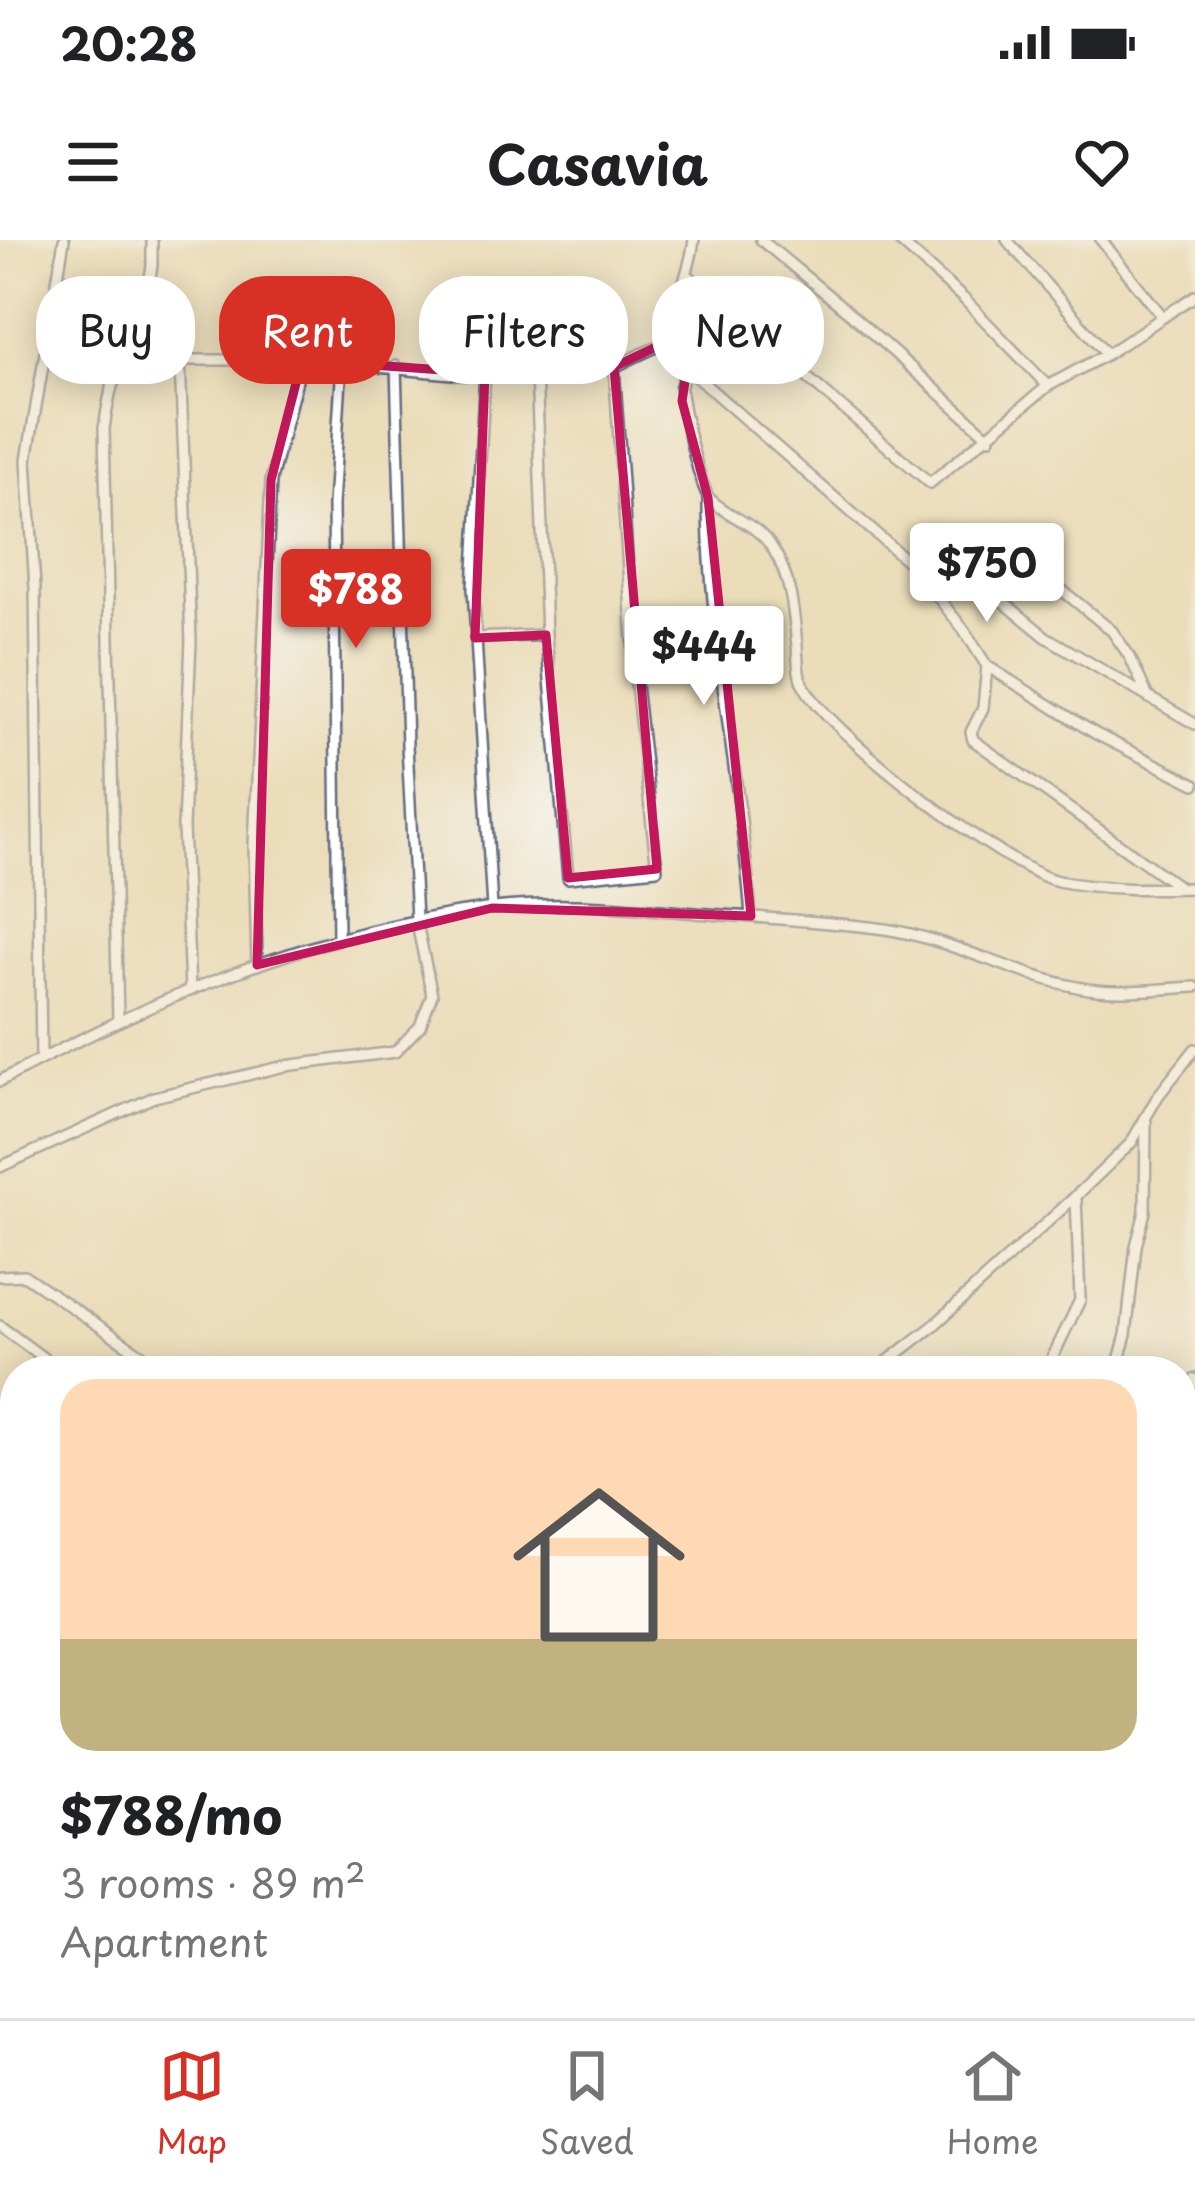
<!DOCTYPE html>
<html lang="en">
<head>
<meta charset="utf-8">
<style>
  :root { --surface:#fff; --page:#f2f2f2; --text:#202124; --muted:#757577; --line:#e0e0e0; --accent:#d93025 }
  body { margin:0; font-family:"Playpen Sans",sans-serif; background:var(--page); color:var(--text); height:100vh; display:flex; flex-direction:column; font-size:45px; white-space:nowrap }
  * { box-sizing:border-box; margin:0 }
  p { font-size:39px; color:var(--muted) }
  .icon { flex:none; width:66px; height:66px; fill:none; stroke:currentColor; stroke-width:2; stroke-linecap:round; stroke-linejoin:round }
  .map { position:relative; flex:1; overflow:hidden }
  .details { position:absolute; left:0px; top:1116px; width:1197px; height:663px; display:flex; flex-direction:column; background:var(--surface); border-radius:48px 48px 0 0; box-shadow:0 6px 30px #0003 }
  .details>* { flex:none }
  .hud { position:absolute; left:36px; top:36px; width:1125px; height:108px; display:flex; gap:24px }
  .price { position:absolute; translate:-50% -102px; padding:0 27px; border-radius:12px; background:#fff; color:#222; font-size:39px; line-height:78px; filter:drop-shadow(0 3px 6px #0008) }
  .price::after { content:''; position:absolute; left:50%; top:72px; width:36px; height:27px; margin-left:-18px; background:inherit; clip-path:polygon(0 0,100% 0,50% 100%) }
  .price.current { background:var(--accent); color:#fff }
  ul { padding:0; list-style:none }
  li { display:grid; align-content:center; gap:24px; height:636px; padding:0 60px }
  li span { display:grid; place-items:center; height:372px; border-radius:36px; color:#555 }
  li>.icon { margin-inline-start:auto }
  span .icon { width:216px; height:216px; fill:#fffc; stroke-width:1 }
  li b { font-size:51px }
  .pill { padding:0 42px; border-radius:48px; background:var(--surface); box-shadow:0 6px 30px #0003; font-size:42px; line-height:108px }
  .pill.current { background:var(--accent); color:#fff }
  .status { display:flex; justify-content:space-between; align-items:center; height:84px; padding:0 60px; background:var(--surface); direction:ltr }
  .status svg { height:33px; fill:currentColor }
  header { display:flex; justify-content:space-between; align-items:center; height:156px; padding:0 60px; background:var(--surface); font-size:54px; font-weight:700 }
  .dock { display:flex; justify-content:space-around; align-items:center; height:168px; border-top:3px solid var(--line); background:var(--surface); font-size:33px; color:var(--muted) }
  .dock a { display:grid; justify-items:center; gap:6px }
  .dock .current { color:var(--accent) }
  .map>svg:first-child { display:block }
</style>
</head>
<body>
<div class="status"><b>20:28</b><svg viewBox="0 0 49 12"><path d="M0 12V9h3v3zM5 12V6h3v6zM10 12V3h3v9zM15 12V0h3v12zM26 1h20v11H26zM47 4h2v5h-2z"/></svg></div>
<header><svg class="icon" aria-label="menu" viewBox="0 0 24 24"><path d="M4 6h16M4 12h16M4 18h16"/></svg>Casavia<svg class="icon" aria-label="heart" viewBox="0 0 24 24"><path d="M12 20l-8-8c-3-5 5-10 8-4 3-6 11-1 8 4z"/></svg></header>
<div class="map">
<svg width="1195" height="1778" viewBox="0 0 1195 1778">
  <rect width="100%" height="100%" fill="#f6f6f2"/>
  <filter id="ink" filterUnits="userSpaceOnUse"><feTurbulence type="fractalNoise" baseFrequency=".00833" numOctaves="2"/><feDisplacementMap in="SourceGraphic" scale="24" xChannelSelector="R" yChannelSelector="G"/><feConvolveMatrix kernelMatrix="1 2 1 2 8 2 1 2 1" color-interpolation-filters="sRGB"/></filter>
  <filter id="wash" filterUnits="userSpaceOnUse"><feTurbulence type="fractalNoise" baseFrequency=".004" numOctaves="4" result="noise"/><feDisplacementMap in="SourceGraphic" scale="48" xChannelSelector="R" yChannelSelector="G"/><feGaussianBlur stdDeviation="2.7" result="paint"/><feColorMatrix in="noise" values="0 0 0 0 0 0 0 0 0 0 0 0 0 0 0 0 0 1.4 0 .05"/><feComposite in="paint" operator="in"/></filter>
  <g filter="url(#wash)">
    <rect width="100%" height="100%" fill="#ebddba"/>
  </g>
  <g filter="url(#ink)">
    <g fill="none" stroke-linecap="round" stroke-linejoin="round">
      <g stroke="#646c7e" stroke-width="14">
        <g id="minor">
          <path d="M152,0V26L136,115L180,120H302L463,135L614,127L660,105C672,69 689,38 694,0"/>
          <path d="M761,0L846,70L990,198"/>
          <path d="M898,0L964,59L1048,146"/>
          <path d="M1007,0L1107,114"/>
          <path d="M1101,0L1163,77"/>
          <path d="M689,36L930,243L1048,146L1107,114L1195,56"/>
          <path d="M660,105L913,326L964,390L987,426L1096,494L1195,544"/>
          <path d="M180,120L191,401L183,587L190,749"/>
          <path d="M687,129C685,135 682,140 681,146C679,159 701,251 710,259C731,279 757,283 773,309C791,337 794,374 797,406C798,416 797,432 802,442C824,491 1005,628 1058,641C1101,650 1152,649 1195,648"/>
          <path d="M536,130L546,395L568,638L657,629L636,445L614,127"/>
          <path d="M485,133L473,348L492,668"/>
          <path d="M708,258C708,398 741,536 751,676"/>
          <path d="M932,350L996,296L1112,391L1130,417L1148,457L1046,397L962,328"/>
          <path d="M475,398L546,395"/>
          <path d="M987,426L983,468L971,492L973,500L1179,647"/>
          <path d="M1148,457L1195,484"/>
          <path d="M338,699L333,265L342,123"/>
          <path d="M257,725L254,606L271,240L302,120"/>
          <path d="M118,780L104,188C110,156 108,136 136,115"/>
          <path d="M41,819L35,348L27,220L64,0"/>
          <path d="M0,841C152,759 314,691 486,669C554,660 627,667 695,673C759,678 822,680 885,689C951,699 1012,734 1077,747C1114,755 1158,749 1195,747"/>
          <path d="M0,927L154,857L285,826L395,812L420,786L432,755L416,679L407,505L396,126"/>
          <path d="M0,1036L24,1035L166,1131"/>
          <path d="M0,1086L61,1131"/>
          <path d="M875,1131L932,1087L1076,956"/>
          <path d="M1046,1131L1080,1060L1076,956L1131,903L1158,856L1195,809"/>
          <path d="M1116,1131L1126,1095L1136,1006L1145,972L1146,882"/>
          <path d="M1182,1167L1195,1139"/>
          <path d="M0,1194L15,1206"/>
          <path d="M0,1264L15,1276"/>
          <path d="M1182,1370L1195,1331"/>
          <path d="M0,1395L15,1406"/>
          <path d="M0,1466L15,1476"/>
          <path d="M1182,1525L1195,1493"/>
          <path d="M0,1560L15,1568"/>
          <path d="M0,1660L15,1670"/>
          <path d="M0,1696L15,1701"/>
          <path d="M1182,1698L1195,1703"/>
          <path d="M202,1764L239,1778"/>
          <path d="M520,1764L540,1778"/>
          <path d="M292,1778L296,1764"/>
          <path d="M608,1778L614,1764"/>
          <path d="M669,1778L675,1764"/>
          <path d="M740,1778L745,1764"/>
          <path d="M953,1778L958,1764"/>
          <path d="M1011,1778L1016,1764"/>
          <path d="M1061,1778L1067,1764"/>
          <path d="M1116,1778L1121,1764"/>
          <path d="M1185,1778L1195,1751"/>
        </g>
      </g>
      <use href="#minor" stroke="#fff" stroke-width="9"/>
    </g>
  </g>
  <path d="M0 0H1195V1778H0ZM660,105L687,129L682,161L708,258L751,676L492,668L257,725L271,240L302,120L485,133L475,398L546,395L568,638L657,629L614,127Z" fill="#ebddba" fill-opacity=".55" fill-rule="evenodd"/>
  <path fill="none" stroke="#c2185b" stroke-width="9" stroke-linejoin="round" d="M660,105L687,129L682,161L708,258L751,676L492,668L257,725L271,240L302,120L485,133L475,398L546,395L568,638L657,629L614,127Z"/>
</svg>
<b class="price" style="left:987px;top:385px">$750</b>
<b class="price current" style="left:356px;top:411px">$788</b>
<b class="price" style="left:704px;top:468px">$444</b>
<div class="hud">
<a class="pill">Buy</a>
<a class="pill current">Rent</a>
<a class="pill">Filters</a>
<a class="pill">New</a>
</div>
<section class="details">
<ul>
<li><span style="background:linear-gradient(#ffd9b3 70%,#c2b280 0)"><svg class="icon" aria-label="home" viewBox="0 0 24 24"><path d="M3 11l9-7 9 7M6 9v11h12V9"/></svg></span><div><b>$788/mo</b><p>3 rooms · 89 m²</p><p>Apartment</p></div></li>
</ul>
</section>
</div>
<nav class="dock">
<a class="current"><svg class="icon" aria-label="map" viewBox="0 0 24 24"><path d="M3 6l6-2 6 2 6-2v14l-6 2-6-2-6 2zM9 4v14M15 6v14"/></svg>Map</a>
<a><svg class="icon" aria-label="saved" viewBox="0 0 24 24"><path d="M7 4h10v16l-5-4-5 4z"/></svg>Saved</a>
<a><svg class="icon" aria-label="home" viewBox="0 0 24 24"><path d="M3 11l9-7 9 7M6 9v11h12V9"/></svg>Home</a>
</nav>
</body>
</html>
